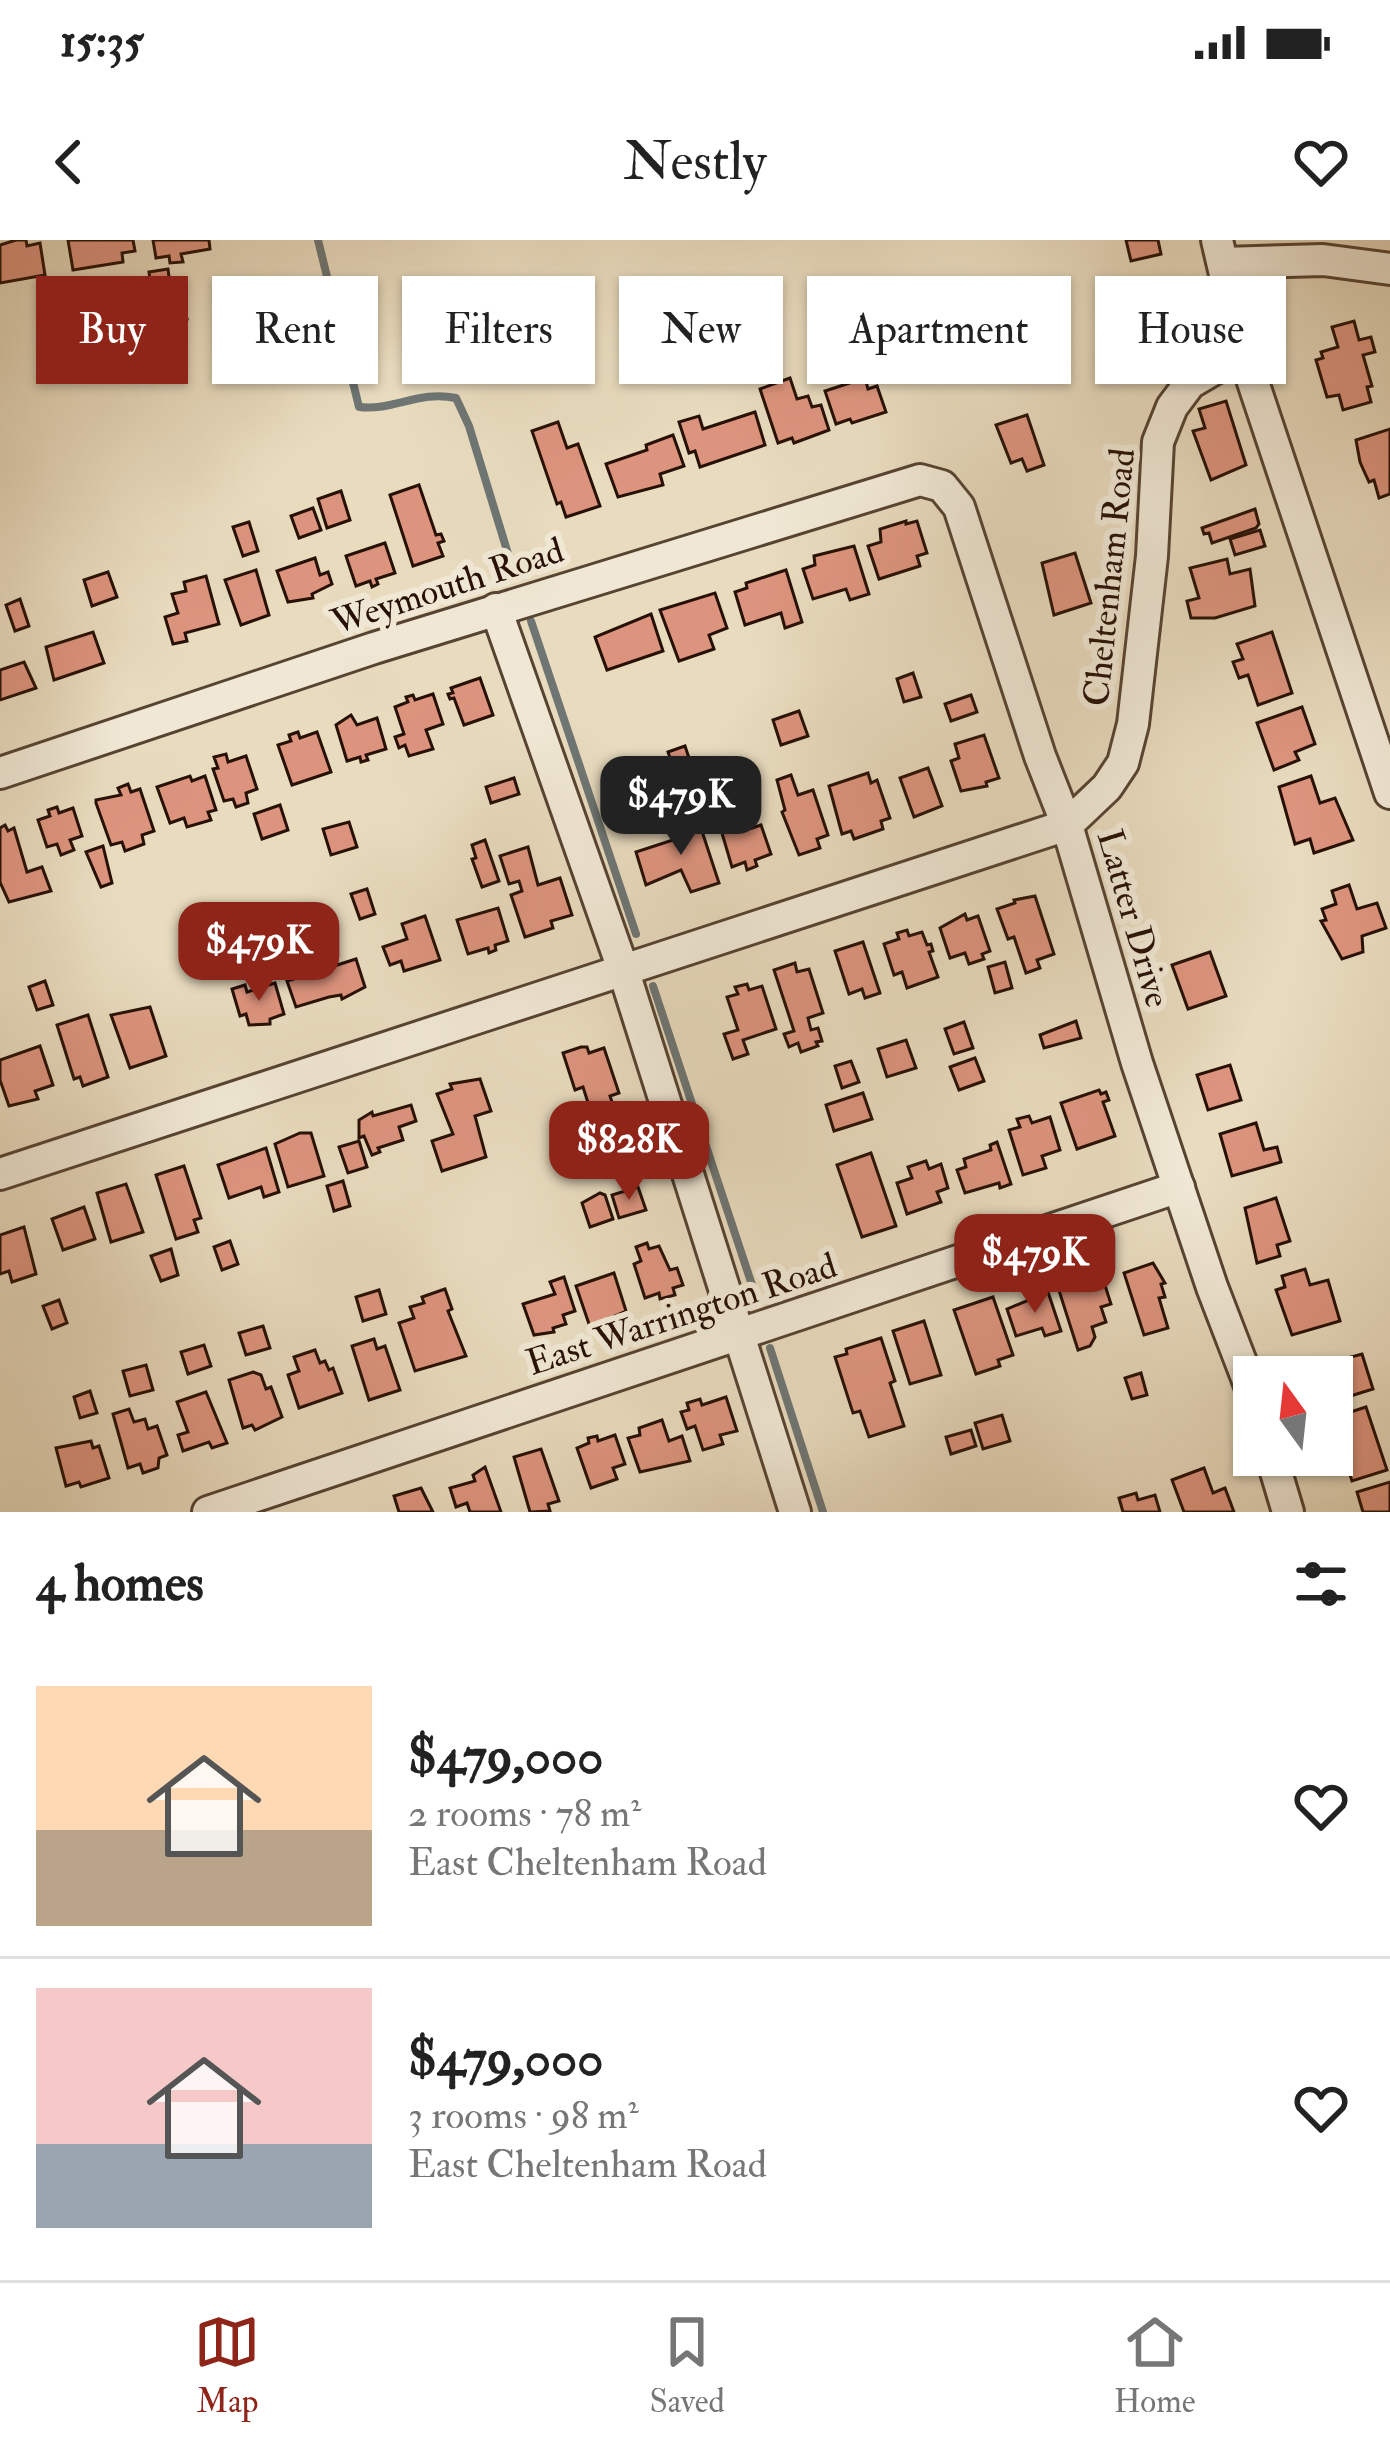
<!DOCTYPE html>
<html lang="en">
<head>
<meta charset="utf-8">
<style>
  :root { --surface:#fff; --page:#f2f2f2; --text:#222; --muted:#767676; --line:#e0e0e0; --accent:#8f2418 }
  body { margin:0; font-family:"IM FELL Double Pica",serif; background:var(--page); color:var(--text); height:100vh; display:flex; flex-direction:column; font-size:45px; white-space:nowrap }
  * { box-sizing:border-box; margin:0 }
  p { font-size:39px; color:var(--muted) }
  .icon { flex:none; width:66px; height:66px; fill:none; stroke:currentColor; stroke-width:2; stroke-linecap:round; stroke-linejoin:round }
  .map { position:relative; height:1272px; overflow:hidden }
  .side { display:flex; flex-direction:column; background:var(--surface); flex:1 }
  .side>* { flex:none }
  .hud { position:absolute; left:36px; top:36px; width:1320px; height:108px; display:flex; gap:24px }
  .needle { width:78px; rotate:345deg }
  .fabs { position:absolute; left:1233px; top:1116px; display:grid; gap:24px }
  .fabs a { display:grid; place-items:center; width:120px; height:120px; border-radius:0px; background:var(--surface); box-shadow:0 3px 9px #0004; font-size:60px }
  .price { position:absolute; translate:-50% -102px; padding:0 27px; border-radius:24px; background:var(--accent); color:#fff; font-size:39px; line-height:78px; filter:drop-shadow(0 3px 6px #0008) }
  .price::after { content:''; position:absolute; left:50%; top:72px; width:36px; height:27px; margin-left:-18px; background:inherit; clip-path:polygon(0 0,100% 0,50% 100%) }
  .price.on { background:#222; color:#fff }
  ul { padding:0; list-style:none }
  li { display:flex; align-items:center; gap:36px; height:300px; padding:0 36px }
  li+li { border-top:3px solid var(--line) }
  li span { display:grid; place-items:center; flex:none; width:336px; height:240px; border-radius:0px; color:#555 }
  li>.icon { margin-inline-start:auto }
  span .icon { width:144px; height:144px; fill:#fffc; stroke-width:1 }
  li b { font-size:51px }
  h2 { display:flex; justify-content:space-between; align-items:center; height:144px; padding:0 36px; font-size:51px }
  .tag { padding:0 42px; border-radius:0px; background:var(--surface); box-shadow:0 3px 9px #0004; font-size:42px; line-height:108px }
  .tag.on { background:var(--accent); color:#fff }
  .status { display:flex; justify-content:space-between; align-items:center; height:84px; padding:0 60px; background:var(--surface); direction:ltr }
  .status svg { height:33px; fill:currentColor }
  header { display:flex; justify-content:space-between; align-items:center; height:156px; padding:0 36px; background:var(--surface); font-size:54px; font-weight:600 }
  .dock { display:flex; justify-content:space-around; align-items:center; height:168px; border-top:3px solid var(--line); background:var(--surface); font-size:33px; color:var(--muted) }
  .dock a { display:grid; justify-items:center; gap:6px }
  .dock .on { color:var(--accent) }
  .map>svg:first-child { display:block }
</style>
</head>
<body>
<div class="status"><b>15:35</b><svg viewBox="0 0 49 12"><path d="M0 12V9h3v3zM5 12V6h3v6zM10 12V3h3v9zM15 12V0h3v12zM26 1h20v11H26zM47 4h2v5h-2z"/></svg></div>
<header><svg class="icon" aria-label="back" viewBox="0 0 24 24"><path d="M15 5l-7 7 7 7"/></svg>Nestly<svg class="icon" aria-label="heart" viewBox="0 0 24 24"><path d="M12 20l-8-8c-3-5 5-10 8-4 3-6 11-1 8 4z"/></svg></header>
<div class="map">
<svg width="1390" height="1272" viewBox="0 0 1390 1272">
  <rect width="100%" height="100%" fill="#e8dbbe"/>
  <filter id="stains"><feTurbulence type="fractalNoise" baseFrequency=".00167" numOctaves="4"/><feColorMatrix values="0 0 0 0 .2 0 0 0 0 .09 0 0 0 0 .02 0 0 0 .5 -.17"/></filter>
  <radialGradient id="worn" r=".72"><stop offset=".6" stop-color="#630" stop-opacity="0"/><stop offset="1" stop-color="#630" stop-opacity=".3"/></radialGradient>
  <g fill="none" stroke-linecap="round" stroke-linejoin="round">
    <g stroke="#6e7573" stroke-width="8">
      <path d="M318,0L359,167C394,171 419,150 456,158L469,186L509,317"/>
      <path d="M531,381L636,694"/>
      <path d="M653,746L755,1054"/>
      <path d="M770,1108L823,1272"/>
    </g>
  </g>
  <g fill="#dd947e" stroke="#271004" stroke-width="3">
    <path d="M16,0H26L27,6L40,3L45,35L0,43V5Z"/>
    <path d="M68,0H133L135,11L122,13L123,22L73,30Z"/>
    <path d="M153,0H209L210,9L181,14L183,22L170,23L169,16L156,18Z"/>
    <path d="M1126,0H1158L1161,14L1131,21Z"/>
    <path d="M168,29L171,53L152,56L149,32Z"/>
    <path d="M1168,43L1171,56L1178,54L1182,72L1174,74L1180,101L1143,109L1141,100L1128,103L1117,55Z"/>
    <path d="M177,65L178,71L185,70L187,79L179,80L180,87L163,89L160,68Z"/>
    <path d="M1354,81L1359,100L1371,97L1375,112L1363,115L1372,146L1367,147L1371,162L1343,170L1339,155L1327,157L1316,120L1323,118L1321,112L1338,107L1332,87Z"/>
    <path d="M790,138L797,159L808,156L812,167L821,165L829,190L794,203L792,198L778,203L760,149Z"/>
    <path d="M865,138L868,149L877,146L886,172L852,183L850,179L836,184L825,151Z"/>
    <path d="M1226,161L1246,225L1211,240L1193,191L1205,188L1199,169Z"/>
    <path d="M755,172L765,205L700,227L695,211L689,213L679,182L699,176L703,189Z"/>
    <path d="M1027,175L1044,225L1027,231L1022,219L1011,223L996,185Z"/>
    <path d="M558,182L567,208L578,204L600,266L566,277L561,262L557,264L532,191Z"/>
    <path d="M1390,189V254L1379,258L1374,240L1369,242L1360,222L1356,200Z"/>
    <path d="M673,195L684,226L660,234L663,245L618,257L606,224L647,210L646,205Z"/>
    <path d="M419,245L436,295L441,294L444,301L438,303L443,316L413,326L390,255Z"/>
    <path d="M341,251L350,280L327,288L318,259Z"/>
    <path d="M313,268L321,290L299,298L291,276Z"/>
    <path d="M1255,269L1259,284L1256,288L1212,303L1209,293L1204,294L1202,288Z"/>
    <path d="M906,281V284L917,281L927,313L917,316L920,326L879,339L868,306L881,302L880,289Z"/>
    <path d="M249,282L258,311L243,316L233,287Z"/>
    <path d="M1260,290L1265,306L1235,315L1230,299Z"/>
    <path d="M385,303L395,333L376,339L378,344L372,347L370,341L356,346L346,316Z"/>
    <path d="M854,306L869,354L850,360L846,349L813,359L803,329L815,325L814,316Z"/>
    <path d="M1075,313L1091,363L1054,375L1042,323Z"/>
    <path d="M315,318L320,335L328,332L332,344L312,354L313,358L288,362L277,331Z"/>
    <path d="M1227,319L1230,334L1250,329L1255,366L1215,378H1191L1187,361L1199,358L1190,328Z"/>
    <path d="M256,330L269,375L241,385L225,340Z"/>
    <path d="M786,330L802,382L785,388L781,373L745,385L735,352L747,348L746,343Z"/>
    <path d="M108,332L117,357L92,366L84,340Z"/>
    <path d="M206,336L219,384L185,393L187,401L173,404L165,377L178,373L172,354L186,351L184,342Z"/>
    <path d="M715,353L727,388L709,395L714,409L679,421L660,370Z"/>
    <path d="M20,359L29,386L15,391L6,365Z"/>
    <path d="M651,374L663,411L607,430L595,397Z"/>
    <path d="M93,392L104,423L54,440L46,407Z"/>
    <path d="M1272,392L1292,453L1258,465L1248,435L1239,438L1233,422L1243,419L1237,404Z"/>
    <path d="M24,422L36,448L0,460V430Z"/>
    <path d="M913,433L921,457L904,462L897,439Z"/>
    <path d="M480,438L493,475L464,485L454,458L450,459L448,454L453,453L451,448Z"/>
    <path d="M433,454L443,484L426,490L433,509L409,516L405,505L399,508L395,497L404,494L395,467L408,462L406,457L413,455L415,460Z"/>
    <path d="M971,455L977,472L951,481L945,464Z"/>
    <path d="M1302,467L1315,504L1295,512L1299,520L1274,530L1257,483Z"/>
    <path d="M799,471L808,496L781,505L773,480Z"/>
    <path d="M351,475L357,485L377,478L386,509L366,515L368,520L361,522L360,517L347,521L336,485Z"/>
    <path d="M298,492L300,498L317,492L331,532L292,545L278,505L291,501L289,495Z"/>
    <path d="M984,495L999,538L986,542L987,546L961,551L951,521L959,518L955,504Z"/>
    <path d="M685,506L694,533L677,538L668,512Z"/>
    <path d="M226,514L228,522L246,516L257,549L246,553L248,563L236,567L233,559L224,561L213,529L218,528L214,517Z"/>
    <path d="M928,528L942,566L914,577L900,538Z"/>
    <path d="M868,533L871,543L877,540L890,578L881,581L883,589L854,599L851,591L842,594L829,546Z"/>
    <path d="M791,535L798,555L813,550L828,595L817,599L820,608L799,615L782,572L785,570L777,540Z"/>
    <path d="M190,536L192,541L205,536L216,570L208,572L211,580L187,587L184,578L170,583L157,547Z"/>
    <path d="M1311,536L1320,563L1335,558L1353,600L1314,613L1310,599L1295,604L1279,547Z"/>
    <path d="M514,538L519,554L491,563L486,547Z"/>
    <path d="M128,544L131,552L140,549L154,591L142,595L144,604L125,611L122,602L111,605L96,563V560L121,555L118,548Z"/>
    <path d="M280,565L288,590L262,599L254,574Z"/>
    <path d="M57,567L59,573L73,568L82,596L70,600L74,610L61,615L57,604L47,607L38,580L50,576L48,570Z"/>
    <path d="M729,569L731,574L746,570L752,588L761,585L771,614L755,620L757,626L747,630L745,622L732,627L716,573Z"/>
    <path d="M698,579L719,643L691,652L681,630L646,645L636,612L676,599L672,587Z"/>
    <path d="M349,582L357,607L331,615L323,589Z"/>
    <path d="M5,585L8,591L14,588L27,632L42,627L51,651L9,662L0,642V588Z"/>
    <path d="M485,600L499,641L482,647L472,619L476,618L472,605Z"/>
    <path d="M103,606L112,643L101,647L86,612Z"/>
    <path d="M528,607L538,645L560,638L572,675L551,681L553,688L525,697L511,655L522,651L519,641L509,644L500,616Z"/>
    <path d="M1349,645L1357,669L1377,663L1386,688L1362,696L1363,712L1342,719L1321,681L1326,680L1322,669L1336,664L1332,651Z"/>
    <path d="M367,649L375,674L360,679L351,654Z"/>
    <path d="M1035,656L1054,714L1037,720L1040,728L1026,733L1014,697L1008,699L997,669L1015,663L1014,660Z"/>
    <path d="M498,668L508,701L495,705L496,710L489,713L488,708L468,714L457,680Z"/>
    <path d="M965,674L967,680L978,676L990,711L982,714L984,719L969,724L965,713L950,718L940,688Z"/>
    <path d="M425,676L440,720L404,731L401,721L390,725L383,707L407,699L402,684Z"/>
    <path d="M907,690L909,696L922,692L927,705L931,704L933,711L929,712L938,737L907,748L902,732L894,735L884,704L899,699L897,693Z"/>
    <path d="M863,702L880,753L865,758L862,749L849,754L835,711Z"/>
    <path d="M1210,712L1226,756L1188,769L1172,725Z"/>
    <path d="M356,719L365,747L342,759L341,755L329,757L296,767L287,741L313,733L311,727L329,721L331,727Z"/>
    <path d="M1005,722L1012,748L995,753L988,727Z"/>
    <path d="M795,723L797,732L809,729L823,773L808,778L811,790L818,788L822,801L816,802L818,806L801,812L798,803L789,807L784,794L794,791L774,730Z"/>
    <path d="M45,741L53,765L37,770L29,747Z"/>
    <path d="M275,743L284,774L270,779V784L249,785L246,774L240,776L232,749L245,745L247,752Z"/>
    <path d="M747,744L749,750L762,746L776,789L743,800L748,814L733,819L724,794L738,790L727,757L738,754L735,747Z"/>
    <path d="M150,767L166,816L130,828L111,775Z"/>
    <path d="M88,775L108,837L83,846L80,837L74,839L57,785Z"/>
    <path d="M1076,781L1081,798L1044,808L1040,795Z"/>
    <path d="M964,782L973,808L954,814L945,789Z"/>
    <path d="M906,800L916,828L887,837L878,809Z"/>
    <path d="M40,806L53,845L35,851L38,859L9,866L0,840V820Z"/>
    <path d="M581,807H587L589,813L604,808L619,853L610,856L612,862L590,869L583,847L575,850L563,813Z"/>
    <path d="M975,818L984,841L959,850L950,827Z"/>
    <path d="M851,821L859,842L842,848L835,826Z"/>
    <path d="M1230,825L1241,860L1208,870L1197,835Z"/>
    <path d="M480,839L491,871L475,876L486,917L442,931L432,901L453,894L437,854L452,849L450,844Z"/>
    <path d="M1099,850L1101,854L1106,852L1109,860L1103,862L1115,896L1077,909L1061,863Z"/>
    <path d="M863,853L872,879L834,891L826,865Z"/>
    <path d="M411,865L416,881L399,887L403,900L378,908L380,912L372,915L364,896L359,898V880L372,872L373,876Z"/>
    <path d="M1029,876L1032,883L1050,877L1060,910L1042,916L1046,928L1023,935L1009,890L1020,887L1017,879Z"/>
    <path d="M1256,883L1264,910L1277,907L1281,922L1232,936L1220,894Z"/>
    <path d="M300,893H311L324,936L288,947L275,904Z"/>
    <path d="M359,901L367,927L348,933L339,907Z"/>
    <path d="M997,902L1011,944L1000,948L999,943L965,953L957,930L966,927L964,919L991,910L990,905Z"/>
    <path d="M266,908L279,952L264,957L261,947L229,958L218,925Z"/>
    <path d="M871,913L896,986L862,997L837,925Z"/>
    <path d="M926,921L929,929L941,924L948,948L937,952L941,962L907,974L897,943L912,938L908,927Z"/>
    <path d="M184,926L201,978L194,980L198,992L176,999L156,935Z"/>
    <path d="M343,941L350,966L334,971L327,946Z"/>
    <path d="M126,944L143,992L111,1002L97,953Z"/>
    <path d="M638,947L646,970L619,978L612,955Z"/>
    <path d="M600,953L605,955L613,979L590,987L582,963Z"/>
    <path d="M1276,958L1290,1001L1277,1005L1280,1016L1257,1023L1245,968Z"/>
    <path d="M84,967L95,999L63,1010L52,979Z"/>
    <path d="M24,987L36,1034L12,1042L9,1031L0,1034V995Z"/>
    <path d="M230,1001L238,1024L222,1030L214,1007Z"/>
    <path d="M647,1003L649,1009L659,1006L670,1030L677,1028L683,1045L673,1048L675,1055L660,1059L659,1053L645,1058L634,1024L641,1021L636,1007Z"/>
    <path d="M171,1009L178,1035L161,1041L151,1016Z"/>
    <path d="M1153,1023L1165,1043L1161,1044L1165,1057L1159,1058L1168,1088L1144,1095L1124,1033Z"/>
    <path d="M1305,1029L1310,1045L1328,1040L1340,1081L1292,1095L1276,1050L1285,1047L1282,1036Z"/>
    <path d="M1089,1030L1092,1039L1102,1036L1111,1064L1101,1067L1106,1082L1092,1087L1095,1097L1090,1106L1078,1110L1056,1041Z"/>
    <path d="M614,1033L626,1071L590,1087L576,1046Z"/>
    <path d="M564,1037L575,1071L563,1075L566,1084L553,1088L554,1092L534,1095L523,1064L555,1054L550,1042Z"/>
    <path d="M445,1049L452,1069L448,1071L466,1116L415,1131L399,1083L414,1078L410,1067L424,1063L422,1057Z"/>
    <path d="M379,1050L386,1074L363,1081L356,1057Z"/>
    <path d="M1048,1052L1061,1091L1045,1096L1042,1088L1016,1096L1007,1069Z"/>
    <path d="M993,1057L1013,1115L998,1120L1000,1126L976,1134L954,1070Z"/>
    <path d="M59,1060L67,1083L52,1089L43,1066Z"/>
    <path d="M924,1081L941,1135L910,1144L893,1091Z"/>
    <path d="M263,1086L270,1108L246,1115L239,1093Z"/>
    <path d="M881,1098L895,1141L890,1143L904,1186L869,1197L860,1171L853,1173L835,1117L847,1114L846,1109Z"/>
    <path d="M374,1099L377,1109L385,1106L400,1150L369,1160L352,1106Z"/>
    <path d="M204,1105L211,1126L188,1134L181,1112Z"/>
    <path d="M315,1110L320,1123L325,1121L329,1130L333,1128L342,1153L299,1168L288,1135L299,1131L294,1117Z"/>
    <path d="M1362,1114L1373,1149L1344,1158L1346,1166L1332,1170V1137L1307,1136L1316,1133L1314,1127Z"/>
    <path d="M146,1125L153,1150L130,1156L123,1131Z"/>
    <path d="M253,1132L261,1135L266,1149L271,1147L282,1177L255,1190L252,1185L243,1188L229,1140Z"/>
    <path d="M1141,1133L1147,1155L1132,1159L1125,1138Z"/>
    <path d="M90,1151L97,1173L80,1178L74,1157Z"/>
    <path d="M206,1152L227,1203L212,1208L209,1202L183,1211L178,1195L188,1192L177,1162Z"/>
    <path d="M726,1157L737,1191L720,1195L723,1204L703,1210L695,1186L687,1189L681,1172L689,1170L687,1163L700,1159L702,1165Z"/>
    <path d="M1366,1167L1387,1230L1352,1241L1341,1208L1333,1211L1332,1208L1335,1205L1332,1178Z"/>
    <path d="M129,1169L134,1182L145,1179L148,1189L157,1186L167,1215L159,1218L158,1228L143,1233L140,1224L128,1228L113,1174Z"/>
    <path d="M1002,1175L1010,1201L983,1209L975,1183Z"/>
    <path d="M662,1180L669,1201L682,1196L690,1221L640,1232L628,1198L640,1195L639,1188Z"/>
    <path d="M971,1190L976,1206L951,1214L946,1197Z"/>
    <path d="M615,1195L625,1224L613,1228L617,1239L591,1248L577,1208L589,1203L588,1198L597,1196L598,1201Z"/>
    <path d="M91,1201L93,1208L99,1206L109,1238L81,1247L79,1242L66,1246L56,1208Z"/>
    <path d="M541,1209L559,1261L548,1264L550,1271L530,1272L514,1217Z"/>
    <path d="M485,1227L501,1272H470L467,1263L456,1267L450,1248L475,1241L473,1235Z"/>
    <path d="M1204,1228L1213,1253L1225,1248L1234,1272H1184L1172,1240Z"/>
    <path d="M1390,1242V1272H1363L1357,1252Z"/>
    <path d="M421,1248L433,1272H399L394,1256Z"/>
    <path d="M1136,1253L1138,1260L1155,1255L1160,1272H1123L1119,1258Z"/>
  </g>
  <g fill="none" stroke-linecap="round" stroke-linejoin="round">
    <g stroke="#574332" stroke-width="36">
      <g id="minor">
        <path d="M1217,0L1243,112L1390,553"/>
        <path d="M1223,23L1323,20L1390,29"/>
        <path d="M496,369L624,732L795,1272"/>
        <path d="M0,533L374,408L920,240L942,246L959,267L1040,516L1067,585L1137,823L1212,1047L1254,1156"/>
        <path d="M0,934L1067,585L1107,547L1123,523L1133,484L1152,316L1158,202L1172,167L1190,143L1243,112"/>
        <path d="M1271,1215L1288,1272"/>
        <path d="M208,1272L1179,947"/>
      </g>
    </g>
    <use href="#minor" stroke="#f0e8d5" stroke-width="30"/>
  </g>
  <g text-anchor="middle" stroke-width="12" stroke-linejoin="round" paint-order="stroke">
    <g font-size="36" fill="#271004" stroke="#f0e8d5">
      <text transform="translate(1108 337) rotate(-84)" y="13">Cheltenham Road</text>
      <text transform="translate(447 345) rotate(-18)" y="13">Weymouth Road</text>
      <text transform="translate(1135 678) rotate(74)" y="13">Latter Drive</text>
      <text transform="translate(681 1073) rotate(-18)" y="13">East Warrington Road</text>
    </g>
  </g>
  <rect width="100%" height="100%" filter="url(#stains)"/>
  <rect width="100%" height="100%" fill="url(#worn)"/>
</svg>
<div class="fabs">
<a><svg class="needle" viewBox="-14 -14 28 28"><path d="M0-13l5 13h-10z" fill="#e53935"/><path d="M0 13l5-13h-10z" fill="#767676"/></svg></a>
</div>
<b class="price on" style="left:681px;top:618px">$479K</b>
<b class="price" style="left:259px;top:764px">$479K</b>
<b class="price" style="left:629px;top:963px">$828K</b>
<b class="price" style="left:1035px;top:1076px">$479K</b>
<div class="hud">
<a class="tag on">Buy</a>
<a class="tag">Rent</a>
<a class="tag">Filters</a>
<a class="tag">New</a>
<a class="tag">Apartment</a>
<a class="tag">House</a>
</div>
</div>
<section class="side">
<h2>4 homes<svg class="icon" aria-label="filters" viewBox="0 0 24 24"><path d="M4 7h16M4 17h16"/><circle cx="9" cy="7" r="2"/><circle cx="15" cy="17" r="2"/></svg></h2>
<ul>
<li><span style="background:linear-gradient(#ffd9b3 60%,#b9a48a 0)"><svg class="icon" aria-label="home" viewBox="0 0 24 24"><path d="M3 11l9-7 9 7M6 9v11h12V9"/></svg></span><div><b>$479,000</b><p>2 rooms · 78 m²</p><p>East Cheltenham Road</p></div><svg class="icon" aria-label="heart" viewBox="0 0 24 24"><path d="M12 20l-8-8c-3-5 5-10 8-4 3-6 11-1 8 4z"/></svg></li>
<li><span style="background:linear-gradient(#f6c9c9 65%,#9aa5b1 0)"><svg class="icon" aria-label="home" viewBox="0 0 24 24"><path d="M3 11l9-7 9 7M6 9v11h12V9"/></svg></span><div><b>$479,000</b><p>3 rooms · 98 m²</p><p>East Cheltenham Road</p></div><svg class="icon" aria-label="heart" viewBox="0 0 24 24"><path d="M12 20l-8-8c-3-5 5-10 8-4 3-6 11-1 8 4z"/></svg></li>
</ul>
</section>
<nav class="dock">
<a class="on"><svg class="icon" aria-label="map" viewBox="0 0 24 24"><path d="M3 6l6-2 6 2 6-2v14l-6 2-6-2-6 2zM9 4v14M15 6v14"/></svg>Map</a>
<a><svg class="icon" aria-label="saved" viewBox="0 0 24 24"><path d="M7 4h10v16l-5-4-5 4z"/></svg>Saved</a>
<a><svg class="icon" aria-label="home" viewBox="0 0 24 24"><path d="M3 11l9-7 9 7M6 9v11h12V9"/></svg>Home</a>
</nav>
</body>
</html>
